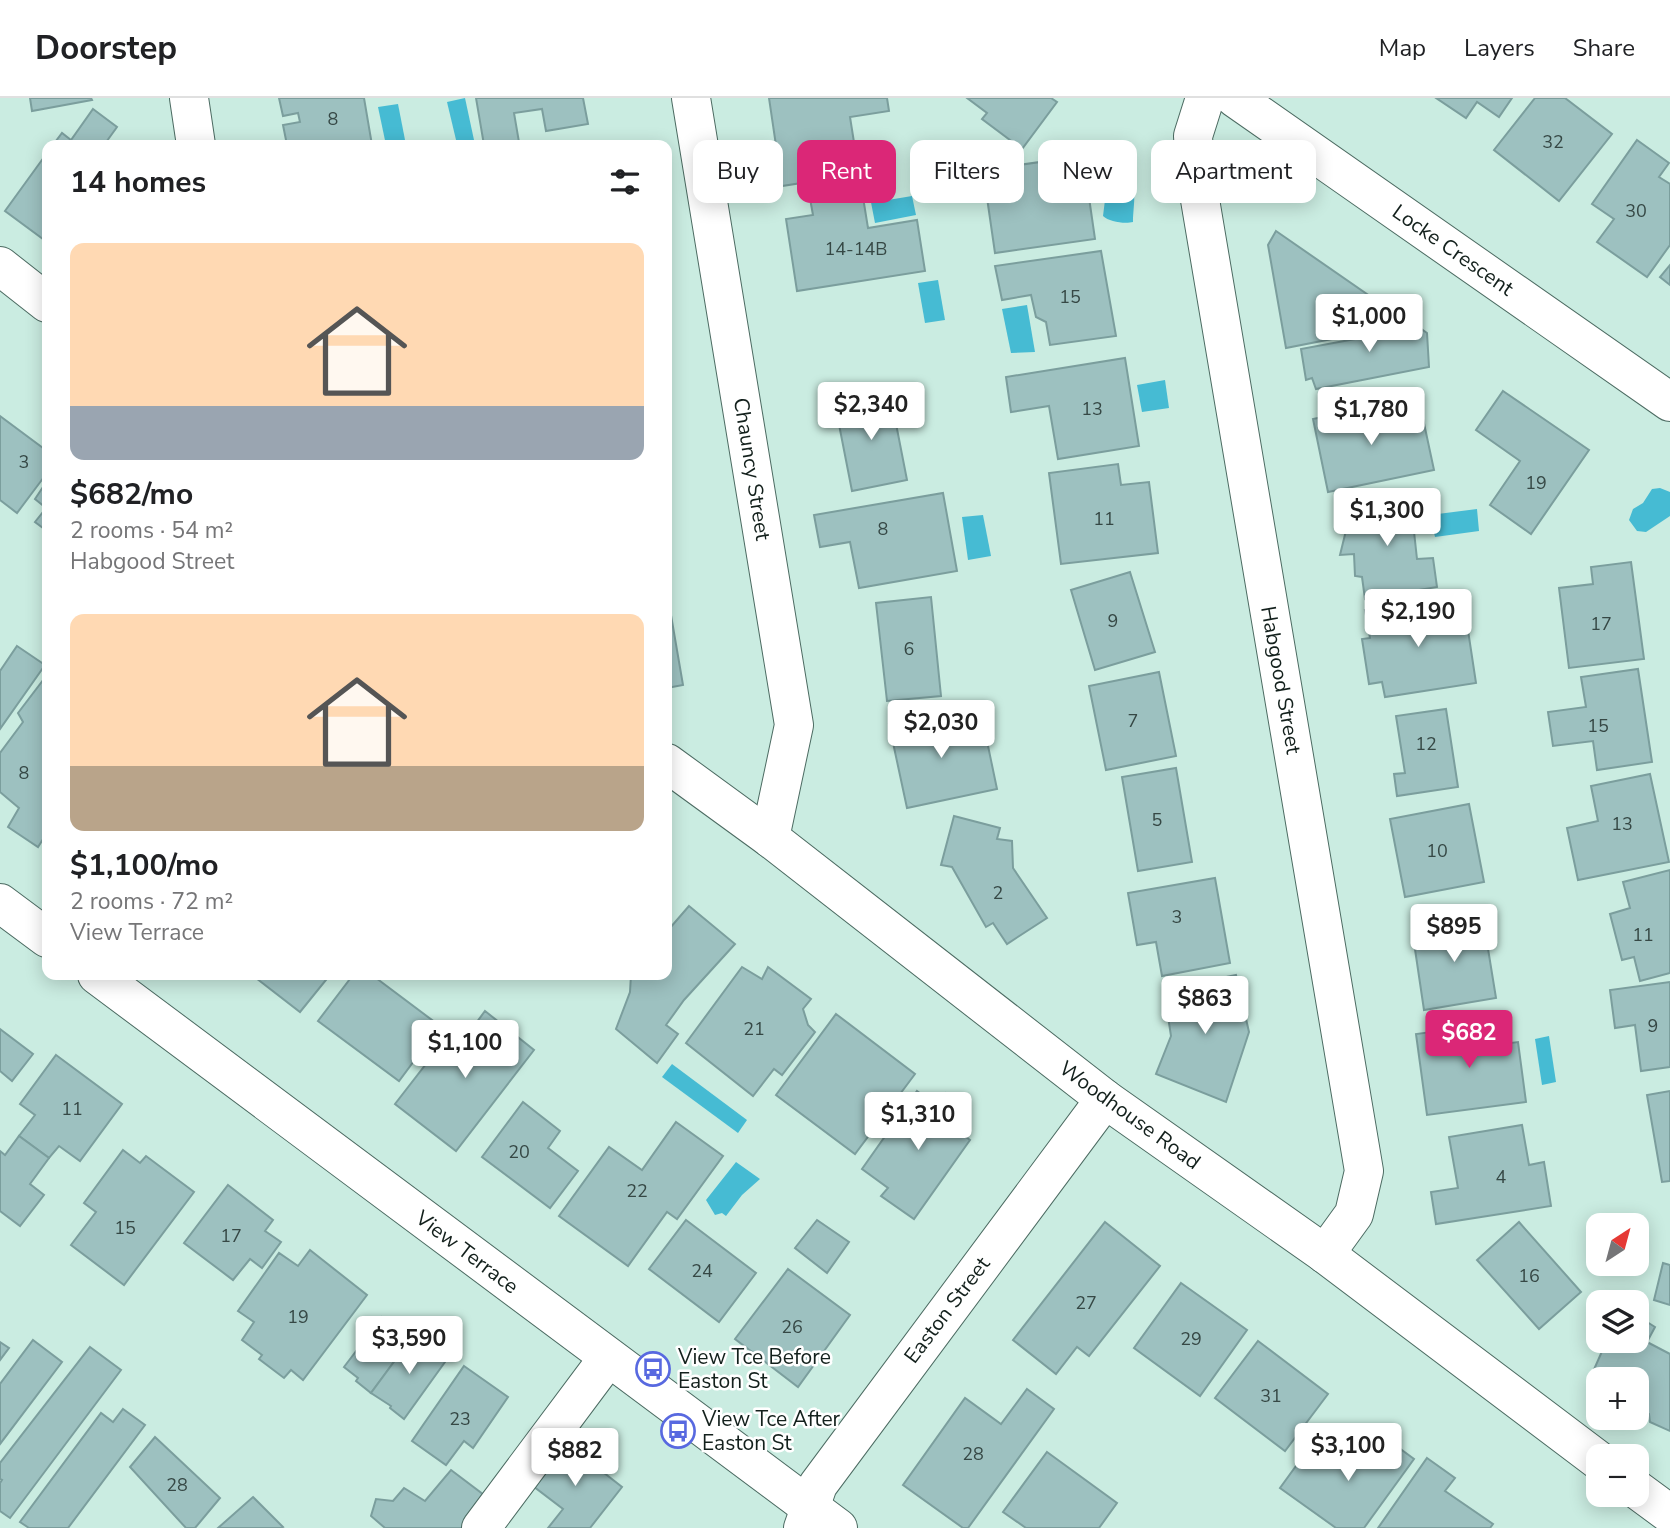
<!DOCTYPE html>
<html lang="en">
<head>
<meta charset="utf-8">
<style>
  :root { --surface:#fff; --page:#f2f2f2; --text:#202124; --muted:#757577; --line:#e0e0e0; --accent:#db2777 }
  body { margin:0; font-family:"Nunito Sans",sans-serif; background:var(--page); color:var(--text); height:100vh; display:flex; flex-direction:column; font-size:26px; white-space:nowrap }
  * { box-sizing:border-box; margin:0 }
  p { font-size:23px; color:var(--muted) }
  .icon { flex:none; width:38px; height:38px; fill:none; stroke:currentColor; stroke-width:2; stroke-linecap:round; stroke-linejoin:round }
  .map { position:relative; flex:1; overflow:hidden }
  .sheet { position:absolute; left:42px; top:42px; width:630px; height:840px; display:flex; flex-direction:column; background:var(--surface); border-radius:14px; box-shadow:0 4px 18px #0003 }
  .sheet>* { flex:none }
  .banner { position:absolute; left:693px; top:42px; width:665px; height:63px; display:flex; gap:14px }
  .needle { width:46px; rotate:36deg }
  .tools { position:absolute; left:1586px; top:1115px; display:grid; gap:14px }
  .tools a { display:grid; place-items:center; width:63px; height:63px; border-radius:14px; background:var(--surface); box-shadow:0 4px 18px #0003; font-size:35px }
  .price { position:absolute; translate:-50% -60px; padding:0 16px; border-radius:7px; background:#fff; color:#222; font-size:23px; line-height:46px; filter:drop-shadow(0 2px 4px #0008) }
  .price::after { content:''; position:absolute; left:50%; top:42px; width:21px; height:16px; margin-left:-10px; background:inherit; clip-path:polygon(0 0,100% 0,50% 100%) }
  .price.active { background:var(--accent); color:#fff }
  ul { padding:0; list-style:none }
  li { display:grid; align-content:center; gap:14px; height:371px; padding:0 28px }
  li span { display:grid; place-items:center; height:217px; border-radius:14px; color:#555 }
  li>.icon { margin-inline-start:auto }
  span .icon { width:126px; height:126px; fill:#fffc; stroke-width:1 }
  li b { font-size:30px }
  h2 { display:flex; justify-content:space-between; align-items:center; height:84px; padding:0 28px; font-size:30px }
  .pill { padding:0 24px; border-radius:14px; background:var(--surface); box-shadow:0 4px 18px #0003; font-size:24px; line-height:63px }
  .pill.active { background:var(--accent); color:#fff }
  header { display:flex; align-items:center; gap:42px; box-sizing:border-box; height:98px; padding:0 35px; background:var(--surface); border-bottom:2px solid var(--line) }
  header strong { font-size:33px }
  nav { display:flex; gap:38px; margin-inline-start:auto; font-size:24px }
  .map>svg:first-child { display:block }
</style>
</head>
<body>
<header>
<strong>Doorstep</strong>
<nav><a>Map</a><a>Layers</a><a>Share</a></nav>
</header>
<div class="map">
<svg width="1670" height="1430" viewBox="0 0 1670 1430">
  <rect width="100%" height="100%" fill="#caece1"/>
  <g fill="#46bbd3">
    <path d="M465,0L474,42L457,46L447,4Z"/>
    <path d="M398,6L406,47H386L378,9Z"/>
    <path d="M1126,73C1139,83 1133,108 1133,124C1125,126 1109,124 1103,118L1105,102L1100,98V91L1104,86L1112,89L1120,76Z"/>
    <path d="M885,85L888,102L912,98L916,117L875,125L868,89Z"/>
    <path d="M938,182L945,222L925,225L918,185Z"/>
    <path d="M1027,207L1035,254L1011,255L1002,211Z"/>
    <path d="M1165,282L1169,310L1142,314L1137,287Z"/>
    <path d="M1660,390L1670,394V418L1646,434L1637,433L1629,422L1633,411L1643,405L1652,391Z"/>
    <path d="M1477,411L1479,433L1435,439L1430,417Z"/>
    <path d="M983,417L991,458L968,462L962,419Z"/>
    <path d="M1549,938L1556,984L1542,987L1535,941Z"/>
    <path d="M672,966L747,1022L738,1035L662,979Z"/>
    <path d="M736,1064L760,1081L742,1097L726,1118L722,1115L715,1117L706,1102Z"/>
  </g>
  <g fill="#9dc1c0" stroke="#7b9e9d" stroke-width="2">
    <path d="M30,0H91L92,2L32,13Z"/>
    <path d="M279,0H364L372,47H287L283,27L300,24L298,15L283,18Z"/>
    <path d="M476,0H583L588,26L546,33L542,11L514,15L519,44L484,47Z"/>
    <path d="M769,0H887L889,13L850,19L859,76L782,88Z"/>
    <path d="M967,0H1051L1057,4L1022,51L982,21L987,15Z"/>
    <path d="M1436,0H1512L1499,19L1477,4L1466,20Z"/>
    <path d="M1535,0H1565L1612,36L1559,103L1494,52Z"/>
    <path d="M93,11L117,29L104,47H53L62,35L71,42Z"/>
    <path d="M1637,42L1669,65L1659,79L1670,86V147L1647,179L1597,144L1614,121L1592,106Z"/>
    <path d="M47,55V144L5,113Z"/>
    <path d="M1083,58L1095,141L995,155L983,72Z"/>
    <path d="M861,87L868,130L917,122L925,173L797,193L786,121L813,117L809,95Z"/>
    <path d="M1276,133L1387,210L1367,234L1286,250L1268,147Z"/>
    <path d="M1101,153L1116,238L1050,247L1046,224L1036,219L1031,197L1002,202L995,168Z"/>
    <path d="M1670,167V187L1660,179Z"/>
    <path d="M1392,210L1427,235L1429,269L1316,291L1312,280L1306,282L1301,251L1371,238Z"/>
    <path d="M1125,260L1139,348L1058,361L1049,308L1011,314L1006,279Z"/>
    <path d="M1503,293L1589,352L1531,436L1490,407L1520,363L1476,332Z"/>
    <path d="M890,295L907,382L852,393L835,306Z"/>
    <path d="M1385,306L1389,324L1422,316L1434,372L1328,394L1313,321Z"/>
    <path d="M0,318L47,353V375L17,415L0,402Z"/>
    <path d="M1118,366L1121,387L1149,384L1158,455L1061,466L1049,375Z"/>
    <path d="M47,383V409L46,410L35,401Z"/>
    <path d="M943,395L957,473L859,490L850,444L820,449L814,417Z"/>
    <path d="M1410,397L1417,461L1433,460L1437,489L1365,501L1362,479L1355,478L1354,456L1340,457L1353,404Z"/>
    <path d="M47,409V433L35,424Z"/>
    <path d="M1631,464L1644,561L1569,570L1559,490L1593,486L1591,469Z"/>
    <path d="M1130,474L1155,554L1095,572L1071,492Z"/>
    <path d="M667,494L683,587L667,590Z"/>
    <path d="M931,499L941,598L887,603L876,505Z"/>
    <path d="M1404,506L1405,515L1464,506L1476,585L1385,599L1382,584L1369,586L1362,541L1370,540L1365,512Z"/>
    <path d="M17,548L45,567L0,631V573Z"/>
    <path d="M1638,571L1652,664L1597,672L1593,643L1553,648L1548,614L1586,609L1581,579Z"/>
    <path d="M1159,574L1176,658L1106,672L1089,588Z"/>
    <path d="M47,577V735L38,749L8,729L19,710L0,694V655L23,624L18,615Z"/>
    <path d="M1446,611L1458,689L1397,698L1394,676L1405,675L1396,618Z"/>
    <path d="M947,614L951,631L983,624L997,691L907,710L889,626Z"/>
    <path d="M1176,670L1192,764L1138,773L1122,679Z"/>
    <path d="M1650,676L1669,764L1578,782L1567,730L1598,723L1591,688Z"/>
    <path d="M1469,706L1484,784L1405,799L1390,721Z"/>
    <path d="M954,718L1000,730L997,741L1012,743L1013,770L1047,820L1007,846L993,825L986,829L952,769L941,767Z"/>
    <path d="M1670,772V875L1640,883L1634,859L1622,862L1610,816L1630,810L1623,784Z"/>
    <path d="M1215,780L1230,865L1162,878L1156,844L1137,847L1128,795Z"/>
    <path d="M689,808L735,846L684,902L666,927L678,936L657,965L616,931L630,894L631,877H667V827L670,830Z"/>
    <path d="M1483,820L1496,900L1424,912L1412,831Z"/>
    <path d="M742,869L762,881L768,869L811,901L803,911L808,927L815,934L782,977L774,971L753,998L686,945Z"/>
    <path d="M252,877H330L300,914Z"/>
    <path d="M353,877H372L440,928L399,983L318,923Z"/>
    <path d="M1236,877L1249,934L1226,1004L1156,976L1171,938L1164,892Z"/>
    <path d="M1670,884V969L1641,973L1635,927L1615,930L1610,892Z"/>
    <path d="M485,913L534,952L456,1053L395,1006L447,939L459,948Z"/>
    <path d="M836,916L915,976L855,1056L776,997Z"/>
    <path d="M1492,926L1495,947L1518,944L1526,1004L1427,1017L1416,936Z"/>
    <path d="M0,931L33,956L12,983L0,973Z"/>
    <path d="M56,957L122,1006L80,1063L59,1048L49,1060L19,1038L35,1017L20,1006Z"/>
    <path d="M917,993L937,1008L946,995L969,1010L954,1030L970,1042L914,1121L881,1098L888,1090L862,1071Z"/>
    <path d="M1670,993V1083L1662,1084L1647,997Z"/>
    <path d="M523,1004L560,1033L548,1050L578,1073L550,1110L482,1059Z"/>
    <path d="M676,1024L723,1058L677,1121L667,1114L628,1168L559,1118L609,1049L642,1072Z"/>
    <path d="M1522,1027L1529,1067L1544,1064L1551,1108L1436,1126L1431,1094L1458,1090L1449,1039Z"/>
    <path d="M19,1038L49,1060L30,1086L44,1097L20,1128L0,1113V1053L5,1057Z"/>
    <path d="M123,1052L140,1065L146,1058L194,1094L124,1187L71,1147L96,1114L84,1105Z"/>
    <path d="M228,1087L273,1122L265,1133L281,1144L262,1170L250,1161L233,1182L184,1145Z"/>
    <path d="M686,1122L756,1175L719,1224L649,1171Z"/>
    <path d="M817,1122L849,1144L827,1175L795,1150Z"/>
    <path d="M1105,1124L1160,1168L1089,1258L1077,1249L1056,1276L1013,1242Z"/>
    <path d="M1519,1124L1581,1194L1539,1231L1477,1162Z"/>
    <path d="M310,1152L367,1197L303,1282L291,1272L284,1280L259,1261L262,1257L242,1242L254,1224L238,1213L279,1155L298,1168Z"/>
    <path d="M1663,1165L1670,1167V1207L1654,1202Z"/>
    <path d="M788,1171L850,1217L798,1289L735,1241Z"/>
    <path d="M1181,1185L1247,1232L1200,1298L1134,1250Z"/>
    <path d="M1636,1217L1655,1229L1647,1244L1670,1256V1333L1650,1324L1649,1316L1636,1311V1281H1598V1289L1588,1285L1607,1242H1636Z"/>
    <path d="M382,1219L393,1226L405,1225L416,1234L371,1295L356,1283L358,1280L344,1269Z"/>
    <path d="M416,1234L430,1244L431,1253L445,1264L404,1321L390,1310L391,1308L371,1295Z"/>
    <path d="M33,1242L62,1264L0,1346V1286Z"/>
    <path d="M1258,1243L1328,1296L1285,1353L1215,1300Z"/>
    <path d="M0,1244L9,1250L0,1262Z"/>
    <path d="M90,1249L121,1272L10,1420L0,1413V1385L2,1382L0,1381V1365Z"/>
    <path d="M464,1268L508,1299L473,1350L464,1343L446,1367L412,1343Z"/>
    <path d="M1027,1291L1054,1311L968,1430H963L903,1387L965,1300L1001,1326Z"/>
    <path d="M123,1311L145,1327L68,1430H29L20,1424L101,1315L113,1324Z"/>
    <path d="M1376,1333L1414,1361L1364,1430H1336L1280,1390L1312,1346L1348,1372Z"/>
    <path d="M155,1339L220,1400L195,1430H186L130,1369Z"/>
    <path d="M562,1342L622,1389L590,1430H548L563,1411L529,1385Z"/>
    <path d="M1047,1354L1117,1405L1099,1430H1026L1003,1414Z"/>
    <path d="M1427,1360L1455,1380L1445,1393L1493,1426L1490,1430H1378Z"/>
    <path d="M451,1372L488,1400L464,1430H385L371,1418L376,1401L393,1403L404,1390L425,1403Z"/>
    <path d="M253,1399L283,1429L281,1430H218Z"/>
  </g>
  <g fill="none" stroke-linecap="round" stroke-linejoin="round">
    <g stroke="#4c6b62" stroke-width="40">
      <g id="minor">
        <path d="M189,0L196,47"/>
        <path d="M691,0L794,627L770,740"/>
        <path d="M1205,0L1193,38L1195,72L1364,1073L1354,1116L1325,1156"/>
        <path d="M1235,0L1670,304"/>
        <path d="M0,168L47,205"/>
        <path d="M667,665L770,740L1105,1001L1325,1156L1598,1362"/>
        <path d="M0,805L47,840"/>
        <path d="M97,877L838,1430"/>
        <path d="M1636,1391L1670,1416"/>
        <path d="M481,1430L608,1260"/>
        <path d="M803,1430L818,1387L1105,1001"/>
      </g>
    </g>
    <use href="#minor" stroke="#fff" stroke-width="38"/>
  </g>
  <defs>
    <g id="bus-ring" transform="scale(1.75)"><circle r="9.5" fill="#fff" stroke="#5869e0" stroke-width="1.5"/><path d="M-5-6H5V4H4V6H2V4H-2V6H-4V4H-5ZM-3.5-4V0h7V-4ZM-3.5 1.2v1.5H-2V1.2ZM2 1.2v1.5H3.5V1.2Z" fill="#5869e0"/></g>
  </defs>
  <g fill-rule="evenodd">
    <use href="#bus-ring" x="653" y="1271"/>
    <use href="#bus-ring" x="678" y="1333"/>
  </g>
  <g text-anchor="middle" stroke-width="5" stroke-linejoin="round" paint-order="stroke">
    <g font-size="18" fill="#364845">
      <text x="333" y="27">8</text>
      <text x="1553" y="50">32</text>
      <text x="1636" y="119">30</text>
      <text x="856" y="157">14-14B</text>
      <text x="1070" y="205">15</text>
      <text x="1092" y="317">13</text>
      <text x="24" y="370">3</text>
      <text x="1536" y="391">19</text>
      <text x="1104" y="427">11</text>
      <text x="883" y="437">8</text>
      <text x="1113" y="529">9</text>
      <text x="1601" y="532">17</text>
      <text x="909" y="557">6</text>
      <text x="1133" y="629">7</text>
      <text x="1598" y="634">15</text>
      <text x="1426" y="652">12</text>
      <text x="24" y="681">8</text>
      <text x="1157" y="728">5</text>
      <text x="1622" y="732">13</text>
      <text x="1437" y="759">10</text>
      <text x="998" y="801">2</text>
      <text x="1177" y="825">3</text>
      <text x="1643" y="843">11</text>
      <text x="1653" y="934">9</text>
      <text x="754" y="937">21</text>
      <text x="72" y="1017">11</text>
      <text x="519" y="1060">20</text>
      <text x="1501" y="1085">4</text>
      <text x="637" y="1099">22</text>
      <text x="125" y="1136">15</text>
      <text x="231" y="1144">17</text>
      <text x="702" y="1179">24</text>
      <text x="1529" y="1184">16</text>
      <text x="1086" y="1211">27</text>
      <text x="298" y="1225">19</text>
      <text x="792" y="1235">26</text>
      <text x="1191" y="1247">29</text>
      <text x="1271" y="1304">31</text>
      <text x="460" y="1327">23</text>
      <text x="973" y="1362">28</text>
      <text x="177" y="1393">28</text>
    </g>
    <g font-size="21" fill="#13201c" stroke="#fff">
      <text transform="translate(1453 152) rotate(35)" y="7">Locke Crescent</text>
      <text transform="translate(752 371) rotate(81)" y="7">Chauncy Street</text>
      <text transform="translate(1281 582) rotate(80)" y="7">Habgood Street</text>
      <text transform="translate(1130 1017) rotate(36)" y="7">Woodhouse Road</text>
      <text transform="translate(467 1154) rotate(37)" y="7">View Terrace</text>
      <text transform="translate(947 1212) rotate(-53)" y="7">Easton Street</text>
    </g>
    <g font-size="21" fill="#13201c" stroke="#fff" text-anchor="start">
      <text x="678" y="1266">View Tce Before<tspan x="678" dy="24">Easton St</tspan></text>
      <text x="702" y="1328">View Tce After<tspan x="702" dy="24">Easton St</tspan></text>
    </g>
  </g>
</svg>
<div class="tools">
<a><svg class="needle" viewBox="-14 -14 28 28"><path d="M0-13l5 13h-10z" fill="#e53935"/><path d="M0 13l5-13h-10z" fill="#757577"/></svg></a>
<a><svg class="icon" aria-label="layers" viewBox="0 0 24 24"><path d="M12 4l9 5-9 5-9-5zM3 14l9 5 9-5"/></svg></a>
<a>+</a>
<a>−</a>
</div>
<b class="price" style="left:1369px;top:256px">$1,000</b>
<b class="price" style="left:871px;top:344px">$2,340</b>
<b class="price" style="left:1371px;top:349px">$1,780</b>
<b class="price" style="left:1387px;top:450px">$1,300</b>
<b class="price" style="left:1418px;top:551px">$2,190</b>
<b class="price" style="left:941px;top:662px">$2,030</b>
<b class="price" style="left:1454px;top:866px">$895</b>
<b class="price" style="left:1205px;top:938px">$863</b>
<b class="price active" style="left:1469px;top:972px">$682</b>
<b class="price" style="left:465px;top:982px">$1,100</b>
<b class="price" style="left:918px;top:1054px">$1,310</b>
<b class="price" style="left:409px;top:1278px">$3,590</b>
<b class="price" style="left:1348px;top:1385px">$3,100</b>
<b class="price" style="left:575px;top:1390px">$882</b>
<div class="banner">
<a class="pill">Buy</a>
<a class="pill active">Rent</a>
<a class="pill">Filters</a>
<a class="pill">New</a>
<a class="pill">Apartment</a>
</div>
<section class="sheet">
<h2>14 homes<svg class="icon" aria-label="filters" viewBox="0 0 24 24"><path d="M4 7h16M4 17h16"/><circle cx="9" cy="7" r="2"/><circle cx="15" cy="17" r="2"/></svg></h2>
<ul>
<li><span style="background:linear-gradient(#ffd9b3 75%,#9aa5b1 0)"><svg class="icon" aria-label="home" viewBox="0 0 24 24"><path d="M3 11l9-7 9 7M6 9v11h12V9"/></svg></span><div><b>$682/mo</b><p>2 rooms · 54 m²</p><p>Habgood Street</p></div></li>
<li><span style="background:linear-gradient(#ffd9b3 70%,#b9a48a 0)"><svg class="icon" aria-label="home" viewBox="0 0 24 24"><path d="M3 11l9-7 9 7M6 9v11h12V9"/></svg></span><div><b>$1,100/mo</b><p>2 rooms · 72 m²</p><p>View Terrace</p></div></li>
</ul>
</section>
</div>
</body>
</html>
